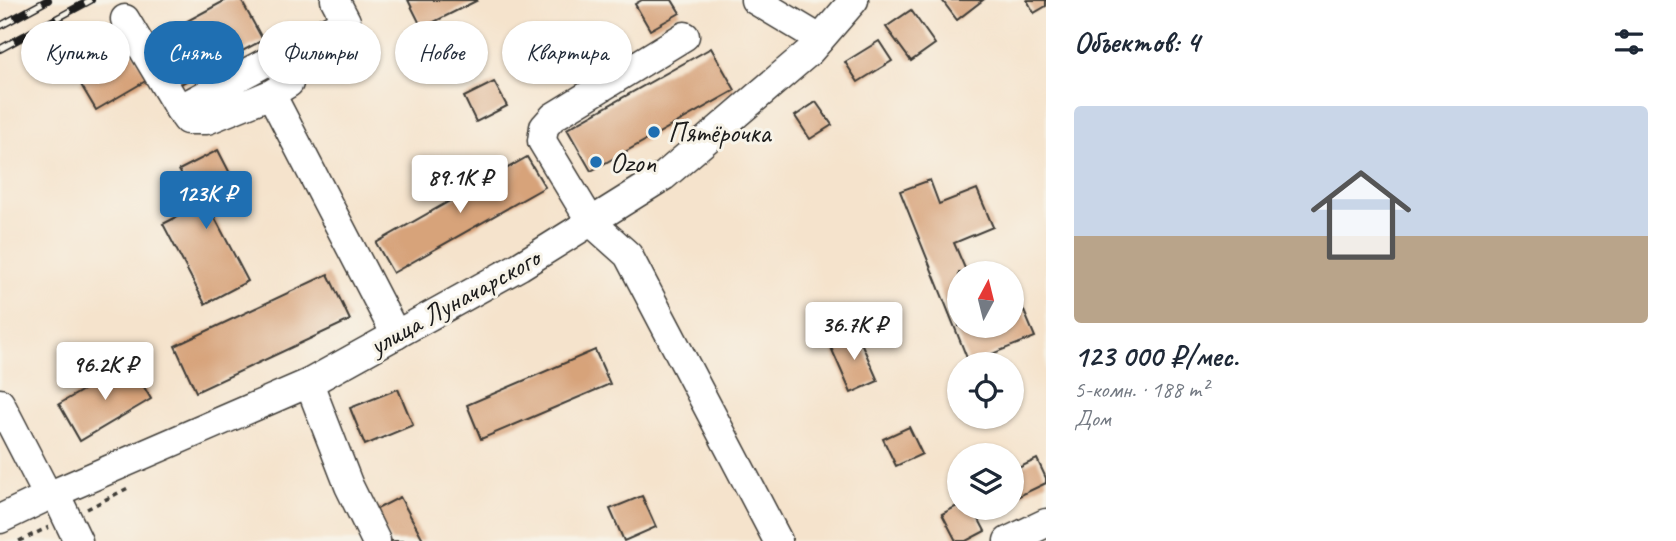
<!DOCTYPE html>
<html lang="ru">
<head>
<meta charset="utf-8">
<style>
  :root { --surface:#fff; --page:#f2f2f3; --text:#1f2937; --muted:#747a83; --line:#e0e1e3; --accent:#1f6fb2 }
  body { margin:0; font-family:Caveat,sans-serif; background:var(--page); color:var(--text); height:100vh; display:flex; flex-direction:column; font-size:26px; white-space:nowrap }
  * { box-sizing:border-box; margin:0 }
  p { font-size:23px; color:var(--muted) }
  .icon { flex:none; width:38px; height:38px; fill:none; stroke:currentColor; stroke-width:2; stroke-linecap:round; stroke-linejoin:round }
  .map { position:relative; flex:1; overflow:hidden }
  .panel { display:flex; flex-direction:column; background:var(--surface); width:630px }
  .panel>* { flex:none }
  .banner { position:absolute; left:21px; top:21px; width:665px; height:63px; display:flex; gap:14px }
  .needle { width:46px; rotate:7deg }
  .fabs { position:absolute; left:947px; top:261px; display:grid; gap:14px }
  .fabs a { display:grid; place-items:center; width:77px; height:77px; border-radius:50%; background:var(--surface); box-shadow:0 2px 5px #0004; font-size:35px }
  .price { position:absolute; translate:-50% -60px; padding:0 16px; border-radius:7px; background:#fff; color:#222; font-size:23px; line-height:46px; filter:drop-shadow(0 2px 4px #0008) }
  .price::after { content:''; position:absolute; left:50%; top:42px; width:21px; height:16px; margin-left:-10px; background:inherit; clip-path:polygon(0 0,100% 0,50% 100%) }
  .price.selected { background:var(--accent); color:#fff }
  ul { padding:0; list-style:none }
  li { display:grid; align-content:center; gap:14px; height:371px; padding:0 28px }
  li+li { border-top:2px solid var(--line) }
  li span { display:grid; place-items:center; height:217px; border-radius:7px; color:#555 }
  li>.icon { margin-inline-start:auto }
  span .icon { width:126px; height:126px; fill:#fffc; stroke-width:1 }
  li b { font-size:30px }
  h2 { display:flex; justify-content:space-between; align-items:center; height:84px; padding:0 28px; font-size:30px }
  .pill { padding:0 24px; border-radius:32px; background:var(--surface); box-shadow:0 2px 5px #0004; font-size:24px; line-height:63px }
  .pill.selected { background:var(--accent); color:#fff }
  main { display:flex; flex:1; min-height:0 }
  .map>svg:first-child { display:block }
</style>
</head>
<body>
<main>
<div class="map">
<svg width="1046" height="541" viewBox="0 0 1046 541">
  <rect width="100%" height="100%" fill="#f7f3e8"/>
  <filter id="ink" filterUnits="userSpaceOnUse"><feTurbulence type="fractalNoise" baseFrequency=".0143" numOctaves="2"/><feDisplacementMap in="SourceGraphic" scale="14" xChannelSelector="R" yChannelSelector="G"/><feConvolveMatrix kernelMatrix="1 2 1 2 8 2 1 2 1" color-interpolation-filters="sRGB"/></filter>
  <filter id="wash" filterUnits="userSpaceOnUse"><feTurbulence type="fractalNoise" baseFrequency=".00686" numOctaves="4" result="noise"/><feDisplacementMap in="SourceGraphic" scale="28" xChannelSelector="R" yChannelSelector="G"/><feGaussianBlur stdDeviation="1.57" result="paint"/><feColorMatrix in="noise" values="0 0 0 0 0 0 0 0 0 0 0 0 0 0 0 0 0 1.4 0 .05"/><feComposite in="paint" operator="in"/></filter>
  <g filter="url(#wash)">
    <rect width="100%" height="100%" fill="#f5e3cc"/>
    <g id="blocks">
      <g fill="#d7a37a">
        <path d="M226,0H241L263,40L179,85L154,39Z"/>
        <path d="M408,0H478L422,28Z"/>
        <path d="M642,0H672L680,13L650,30L635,4Z"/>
        <path d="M942,0H983L957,20Z"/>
        <path d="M1027,0H1046V6L1034,13Z"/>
        <path d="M911,10L935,44L911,61L886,27Z"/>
        <path d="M879,41L892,61L858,82L845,62Z"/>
        <path d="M711,48L735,90L591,171L567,129Z"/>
        <path d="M133,52L149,79L96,110L80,83Z"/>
        <path d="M494,82L507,106L476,122L464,97Z"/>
        <path d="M816,102L832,125L810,139L795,116Z"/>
        <path d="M218,150L236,185L206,201L248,281L205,304L163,224L198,206L179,170Z"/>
        <path d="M527,157L545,187L393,273L376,243Z"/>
        <path d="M930,180L939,204L977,189L993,227L954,243L967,273H959V326H1012V302L1019,299L1035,337L969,363L900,191Z"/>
        <path d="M328,274L350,320L196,392L175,346Z"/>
        <path d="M856,331L878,381L851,393L829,343Z"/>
        <path d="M595,350L610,384L481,439L467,405Z"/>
        <path d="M130,363L151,399L80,441L59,404Z"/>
        <path d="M398,389L413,425L365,445L350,408Z"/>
        <path d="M909,427L922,454L896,466L883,439Z"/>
        <path d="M1037,459L1046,478V483L1015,498L1012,492V471Z"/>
        <path d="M642,496L656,527L624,541L610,509Z"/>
        <path d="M400,497L424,541H391L375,510Z"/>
        <path d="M959,505V508H973L985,531L966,541H956L942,514Z"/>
      </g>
    </g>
  </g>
  <g filter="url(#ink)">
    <use href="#blocks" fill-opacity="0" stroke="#3d3a36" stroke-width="2"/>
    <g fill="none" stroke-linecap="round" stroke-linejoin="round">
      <g stroke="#3d3a36" stroke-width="31">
        <g id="minor">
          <path d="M755,0L820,39"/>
          <path d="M125,19L179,109"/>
          <path d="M685,36L553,117L544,127L542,141L591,222L628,255L778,541"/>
          <path d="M274,58L346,21L335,0"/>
          <path d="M271,94L207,120H187L179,109L274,58L289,83L271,94L396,335"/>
          <path d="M309,383L349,486L376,541"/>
          <path d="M0,403L48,496"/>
          <path d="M55,493L78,541"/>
          <path d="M0,519L48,496L309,383L520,266L664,176L809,52L854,0"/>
          <path d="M1008,541L1046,523"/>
        </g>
      </g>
      <g stroke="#3d3a36" stroke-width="3.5" stroke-dasharray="5 5" stroke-linecap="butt">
        <path d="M87,509L130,487"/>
        <path d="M19,541L49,527"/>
      </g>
      <use href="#minor" stroke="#fff" stroke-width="28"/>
      <g stroke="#1c1c1c" stroke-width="8">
        <g id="rail">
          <path d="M0,26L48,0"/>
          <path d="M0,49L91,0"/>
        </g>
      </g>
      <use href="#rail" stroke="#f7f3e8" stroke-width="5" stroke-dasharray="16" stroke-linecap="butt"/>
    </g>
  </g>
  <g fill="#1f6fb2" stroke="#f7f3e8" stroke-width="2.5">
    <circle cx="654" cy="132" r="7"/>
    <circle cx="596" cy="162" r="7"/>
  </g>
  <g text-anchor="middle" stroke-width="6" stroke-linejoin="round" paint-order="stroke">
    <g font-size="28" fill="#1c1c1c" stroke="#f7f3e8" text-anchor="start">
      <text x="668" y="142">Пятёрочка</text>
      <text x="610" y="172">Ozon</text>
    </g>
    <g font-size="28" fill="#1c1c1c" stroke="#f7f3e8">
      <text transform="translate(454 301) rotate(-29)" y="10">улица Луначарского</text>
    </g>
  </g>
</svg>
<div class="fabs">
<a><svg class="needle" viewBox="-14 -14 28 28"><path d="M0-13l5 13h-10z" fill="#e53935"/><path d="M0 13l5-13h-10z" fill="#747a83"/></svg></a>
<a><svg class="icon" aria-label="locate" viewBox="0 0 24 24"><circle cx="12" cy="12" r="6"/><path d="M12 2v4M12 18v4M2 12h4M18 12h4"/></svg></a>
<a><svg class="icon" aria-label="layers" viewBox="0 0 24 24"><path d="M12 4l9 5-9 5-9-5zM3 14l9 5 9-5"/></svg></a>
</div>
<b class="price" style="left:460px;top:215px">89.1K ₽</b>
<b class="price selected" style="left:206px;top:231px">123K ₽</b>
<b class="price" style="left:854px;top:362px">36.7K ₽</b>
<b class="price" style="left:105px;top:402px">96.2K ₽</b>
<div class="banner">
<a class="pill">Купить</a>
<a class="pill selected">Снять</a>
<a class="pill">Фильтры</a>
<a class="pill">Новое</a>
<a class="pill">Квартира</a>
</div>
</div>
<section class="panel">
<h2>Объектов: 4<svg class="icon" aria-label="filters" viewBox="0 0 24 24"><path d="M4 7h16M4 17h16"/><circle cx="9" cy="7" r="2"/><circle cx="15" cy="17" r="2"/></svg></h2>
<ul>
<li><span style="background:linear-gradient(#c9d6e8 60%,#b9a48a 0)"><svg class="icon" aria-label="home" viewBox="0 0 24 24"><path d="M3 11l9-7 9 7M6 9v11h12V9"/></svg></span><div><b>123 000 ₽/мес.</b><p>5-комн. · 188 m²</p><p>Дом</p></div></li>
</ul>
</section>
</main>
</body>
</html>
